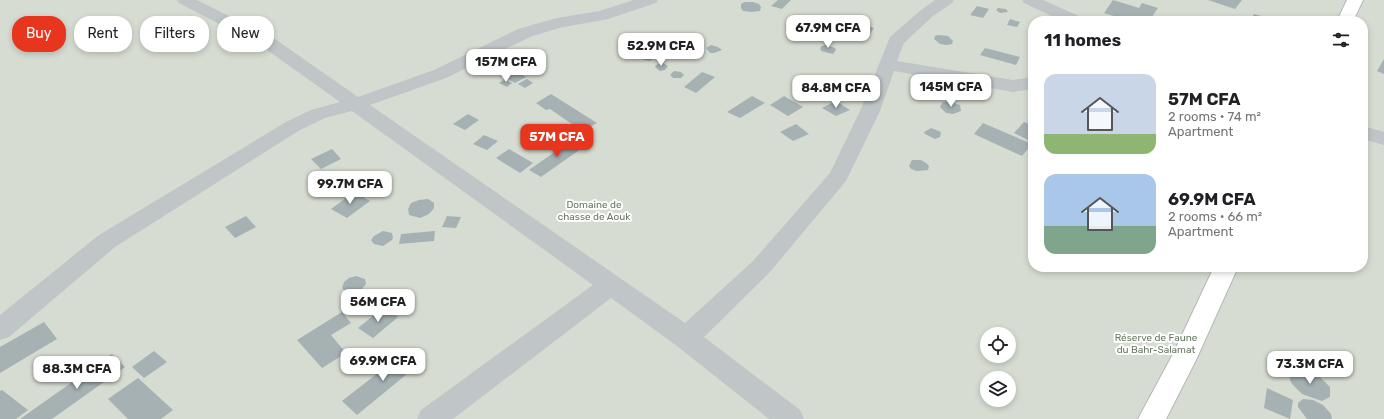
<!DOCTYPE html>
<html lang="en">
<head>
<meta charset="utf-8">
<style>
  :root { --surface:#fff; --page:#f6f6f6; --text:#202124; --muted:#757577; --accent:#e8361e }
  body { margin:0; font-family:Rubik,sans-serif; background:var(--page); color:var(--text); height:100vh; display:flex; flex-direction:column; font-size:15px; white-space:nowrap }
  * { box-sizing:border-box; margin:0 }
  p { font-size:13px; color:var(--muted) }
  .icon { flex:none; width:22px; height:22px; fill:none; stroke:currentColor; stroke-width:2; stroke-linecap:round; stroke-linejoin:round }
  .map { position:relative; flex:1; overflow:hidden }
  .drawer { position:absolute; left:1028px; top:16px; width:340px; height:256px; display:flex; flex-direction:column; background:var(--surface); border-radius:16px; box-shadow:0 2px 6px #0003 }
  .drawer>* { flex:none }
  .guide { position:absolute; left:12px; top:16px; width:380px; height:36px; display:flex; gap:8px }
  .buttons { position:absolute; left:980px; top:327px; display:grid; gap:8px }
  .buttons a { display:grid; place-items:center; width:36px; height:36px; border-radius:50%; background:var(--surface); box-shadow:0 2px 6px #0003; font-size:20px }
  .price { position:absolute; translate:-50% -34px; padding:0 9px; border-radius:8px; background:#fff; color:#222; font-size:13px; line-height:26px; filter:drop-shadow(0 1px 2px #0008) }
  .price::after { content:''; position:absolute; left:50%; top:24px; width:12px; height:9px; margin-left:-6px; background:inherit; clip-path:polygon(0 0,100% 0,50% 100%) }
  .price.active { background:var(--accent); color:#fff }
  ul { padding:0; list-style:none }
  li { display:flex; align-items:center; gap:12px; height:100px; padding:0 16px }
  li span { display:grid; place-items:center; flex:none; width:112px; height:80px; border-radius:12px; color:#555 }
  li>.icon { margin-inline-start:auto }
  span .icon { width:48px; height:48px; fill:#fffc; stroke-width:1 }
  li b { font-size:17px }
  h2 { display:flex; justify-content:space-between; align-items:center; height:48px; padding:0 16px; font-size:17px }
  .pill { padding:0 14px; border-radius:16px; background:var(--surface); box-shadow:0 2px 6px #0003; font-size:14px; line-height:36px }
  .pill.active { background:var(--accent); color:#fff }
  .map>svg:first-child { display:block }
</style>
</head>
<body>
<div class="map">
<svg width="1384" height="419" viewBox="0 0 1384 419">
  <rect width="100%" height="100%" fill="#f5f4f0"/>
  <path fill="#d6dcd1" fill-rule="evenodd" d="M0,0H1384V419H0ZM1033,21H1363V267H1033ZM987,334H1009V356H987ZM987,378H1009V400H987Z"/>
  <g fill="#a6b1b4">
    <path d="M778,0H791L782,9L771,6Z"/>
    <path d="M1113,0L1139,8L1142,3L1158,8L1149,21H1130L1104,13Z"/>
    <path d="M1208,0H1242L1235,9Z"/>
    <path d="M745,2H753L759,4L761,7L760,11L751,12L743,11L741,8V4Z"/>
    <path d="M977,6L989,9L983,18L970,15Z"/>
    <path d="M998,8L1006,9L1008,12L1000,13L996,10Z"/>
    <path d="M1254,14L1272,19L1271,21H1250Z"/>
    <path d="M1010,19L1020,22L1017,27L1007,25Z"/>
    <path d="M809,21L819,25V29L813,32L801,29L800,24Z"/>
    <path d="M856,22L874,28L869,35L859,32L862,36L860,38H852L849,36L850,33L858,32L849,29Z"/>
    <path d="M658,33L669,38L646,53L634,48Z"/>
    <path d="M938,35L948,36L953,41L952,44L947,45L940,44L934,39L935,36Z"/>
    <path d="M711,45L718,47L722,50L714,53H710L706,48Z"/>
    <path d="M826,45L835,48L836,50L833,54L821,51L820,48L822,46Z"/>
    <path d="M985,48L1020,57L1016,65L980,55Z"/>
    <path d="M646,54H653L655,58L650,61L644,60L642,56Z"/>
    <path d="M1384,59V74L1377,71Z"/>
    <path d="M663,63L668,66L665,70L660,71L655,67L656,65Z"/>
    <path d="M515,71L526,77L515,83L504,77Z"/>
    <path d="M674,71L681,72L684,75L681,78H673L670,75Z"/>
    <path d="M702,72L715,77L696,93L684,87Z"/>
    <path d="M505,79L512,83L507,87L499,83Z"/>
    <path d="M527,79L533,83L525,88L518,84Z"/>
    <path d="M551,94L597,123L582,131L550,109L546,110L536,103Z"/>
    <path d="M752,96L765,103L740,118L727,112Z"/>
    <path d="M784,96L803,107L788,116L770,105Z"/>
    <path d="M836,101L850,110L836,116L822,108Z"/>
    <path d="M943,102H951L960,105L961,111L953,114L946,113L940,107Z"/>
    <path d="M468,114L479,120L465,130L453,124Z"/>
    <path d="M1024,122L1033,125V137L1030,141L1014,133Z"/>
    <path d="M983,123L1032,144L1022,156L974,134Z"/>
    <path d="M796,124L809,134L793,141L780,132Z"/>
    <path d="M931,128L941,132L940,137L935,139L925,134L924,132Z"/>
    <path d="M484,135L498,141L487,150L473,144Z"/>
    <path d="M573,139L585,146L541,177L529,170Z"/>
    <path d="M332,149L341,159L321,169L311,159Z"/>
    <path d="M509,149L533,163L520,173L496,158Z"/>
    <path d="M912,160H921L926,163L929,166L928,170L917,171L911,169L909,166Z"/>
    <path d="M354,192L370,201L347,218L331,209Z"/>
    <path d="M428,199L434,203V208L429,214L420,218L409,215L408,209L411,203L419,200Z"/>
    <path d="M246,216L256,227L235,238L225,227Z"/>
    <path d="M447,216L461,217L456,228L442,227Z"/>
    <path d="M383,231L392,233L393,238L392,240L383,246L374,244L371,240L374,236Z"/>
    <path d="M435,231L434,241L399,244L401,234Z"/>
    <path d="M356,276L365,279L366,284L361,290L357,292H346L342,288L344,282L349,278Z"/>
    <path d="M384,307L398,317L373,338L358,328Z"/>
    <path d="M342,312L351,323L331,335L346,353L322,368L297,340Z"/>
    <path d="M44,322L57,339L0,373V347Z"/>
    <path d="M410,348L424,360L357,415L342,401Z"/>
    <path d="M154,351L167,362L144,378L132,367Z"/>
    <path d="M112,354L125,367L52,419H20Z"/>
    <path d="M1296,370L1308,371L1321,378L1330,387V397L1322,401L1302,394L1292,384L1290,380V375Z"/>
    <path d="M138,378L173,410L161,419H128L108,399Z"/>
    <path d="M1267,388L1293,400L1290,419L1264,408Z"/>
    <path d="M2,390L28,410L16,419H0V391Z"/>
    <path d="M1303,399L1313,400L1323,405L1331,414L1332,419H1307L1298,407V403Z"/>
  </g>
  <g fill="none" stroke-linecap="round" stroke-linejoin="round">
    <g stroke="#b3b8bb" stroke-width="2">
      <g id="primary">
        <path d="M1347,0H1363L1353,21H1337Z"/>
        <path d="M1214,267H1238L1196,360L1166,419H1138L1173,354Z"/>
      </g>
    </g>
    <g fill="#c0c5c7" fill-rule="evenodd">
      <path d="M177,0H197L275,39L358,97L434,70L518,29L557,18L599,11L634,0H658L656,3L608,19L559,28L530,37L446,78L370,105L685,323L753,261L830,173L860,111L890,37L921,10L935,0H954L952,3L933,16L904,43L897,61L1013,80L1033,77V89L1013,92L894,71L880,111L846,181L769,273L704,337L800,410L804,419H769L677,346L611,298L453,419H417L421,410L593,285L352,111L325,118L300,130L115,247L9,337L0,340V315L99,235L286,122L311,110L340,102L263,47L179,3Z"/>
      <path d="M1022,0H1043L1081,17L1083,21H1062L1024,3Z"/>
      <path d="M1363,126L1384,132V145L1363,139Z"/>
    </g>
    <use href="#primary" fill="#fff" fill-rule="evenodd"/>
  </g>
  <g text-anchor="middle" stroke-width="4" stroke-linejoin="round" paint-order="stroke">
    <g font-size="10" fill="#697a62" stroke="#fff">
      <text x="594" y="208">Domaine de<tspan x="594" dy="12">chasse de Aouk</tspan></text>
      <text x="1156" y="341">Réserve de Faune<tspan x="1156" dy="12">du Bahr-Salamat</tspan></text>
    </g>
  </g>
</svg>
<div class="buttons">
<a><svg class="icon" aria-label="locate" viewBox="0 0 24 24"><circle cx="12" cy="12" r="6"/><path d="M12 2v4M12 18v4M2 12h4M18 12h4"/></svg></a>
<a><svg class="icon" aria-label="layers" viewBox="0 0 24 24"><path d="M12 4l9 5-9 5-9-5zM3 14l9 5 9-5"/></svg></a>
</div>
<b class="price" style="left:828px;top:49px">67.9M CFA</b>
<b class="price" style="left:661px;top:67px">52.9M CFA</b>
<b class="price" style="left:506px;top:83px">157M CFA</b>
<b class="price" style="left:951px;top:108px">145M CFA</b>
<b class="price" style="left:836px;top:109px">84.8M CFA</b>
<b class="price active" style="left:557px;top:158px">57M CFA</b>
<b class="price" style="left:350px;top:205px">99.7M CFA</b>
<b class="price" style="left:378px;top:323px">56M CFA</b>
<b class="price" style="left:383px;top:382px">69.9M CFA</b>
<b class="price" style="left:1310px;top:385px">73.3M CFA</b>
<b class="price" style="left:77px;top:390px">88.3M CFA</b>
<div class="guide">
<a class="pill active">Buy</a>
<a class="pill">Rent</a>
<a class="pill">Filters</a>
<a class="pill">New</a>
</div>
<section class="drawer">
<h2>11 homes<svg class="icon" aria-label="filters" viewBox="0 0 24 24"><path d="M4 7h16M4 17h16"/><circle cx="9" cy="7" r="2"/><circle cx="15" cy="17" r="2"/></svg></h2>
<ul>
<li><span style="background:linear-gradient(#c9d6e8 75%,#8fb573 0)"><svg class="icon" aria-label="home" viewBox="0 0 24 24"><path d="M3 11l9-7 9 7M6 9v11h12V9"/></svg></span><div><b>57M CFA</b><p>2 rooms · 74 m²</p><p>Apartment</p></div></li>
<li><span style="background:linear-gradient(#a9c7e8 65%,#7fa58c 0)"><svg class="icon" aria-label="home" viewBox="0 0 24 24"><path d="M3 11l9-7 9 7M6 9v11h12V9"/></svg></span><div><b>69.9M CFA</b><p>2 rooms · 66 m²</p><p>Apartment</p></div></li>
</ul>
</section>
</div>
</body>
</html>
